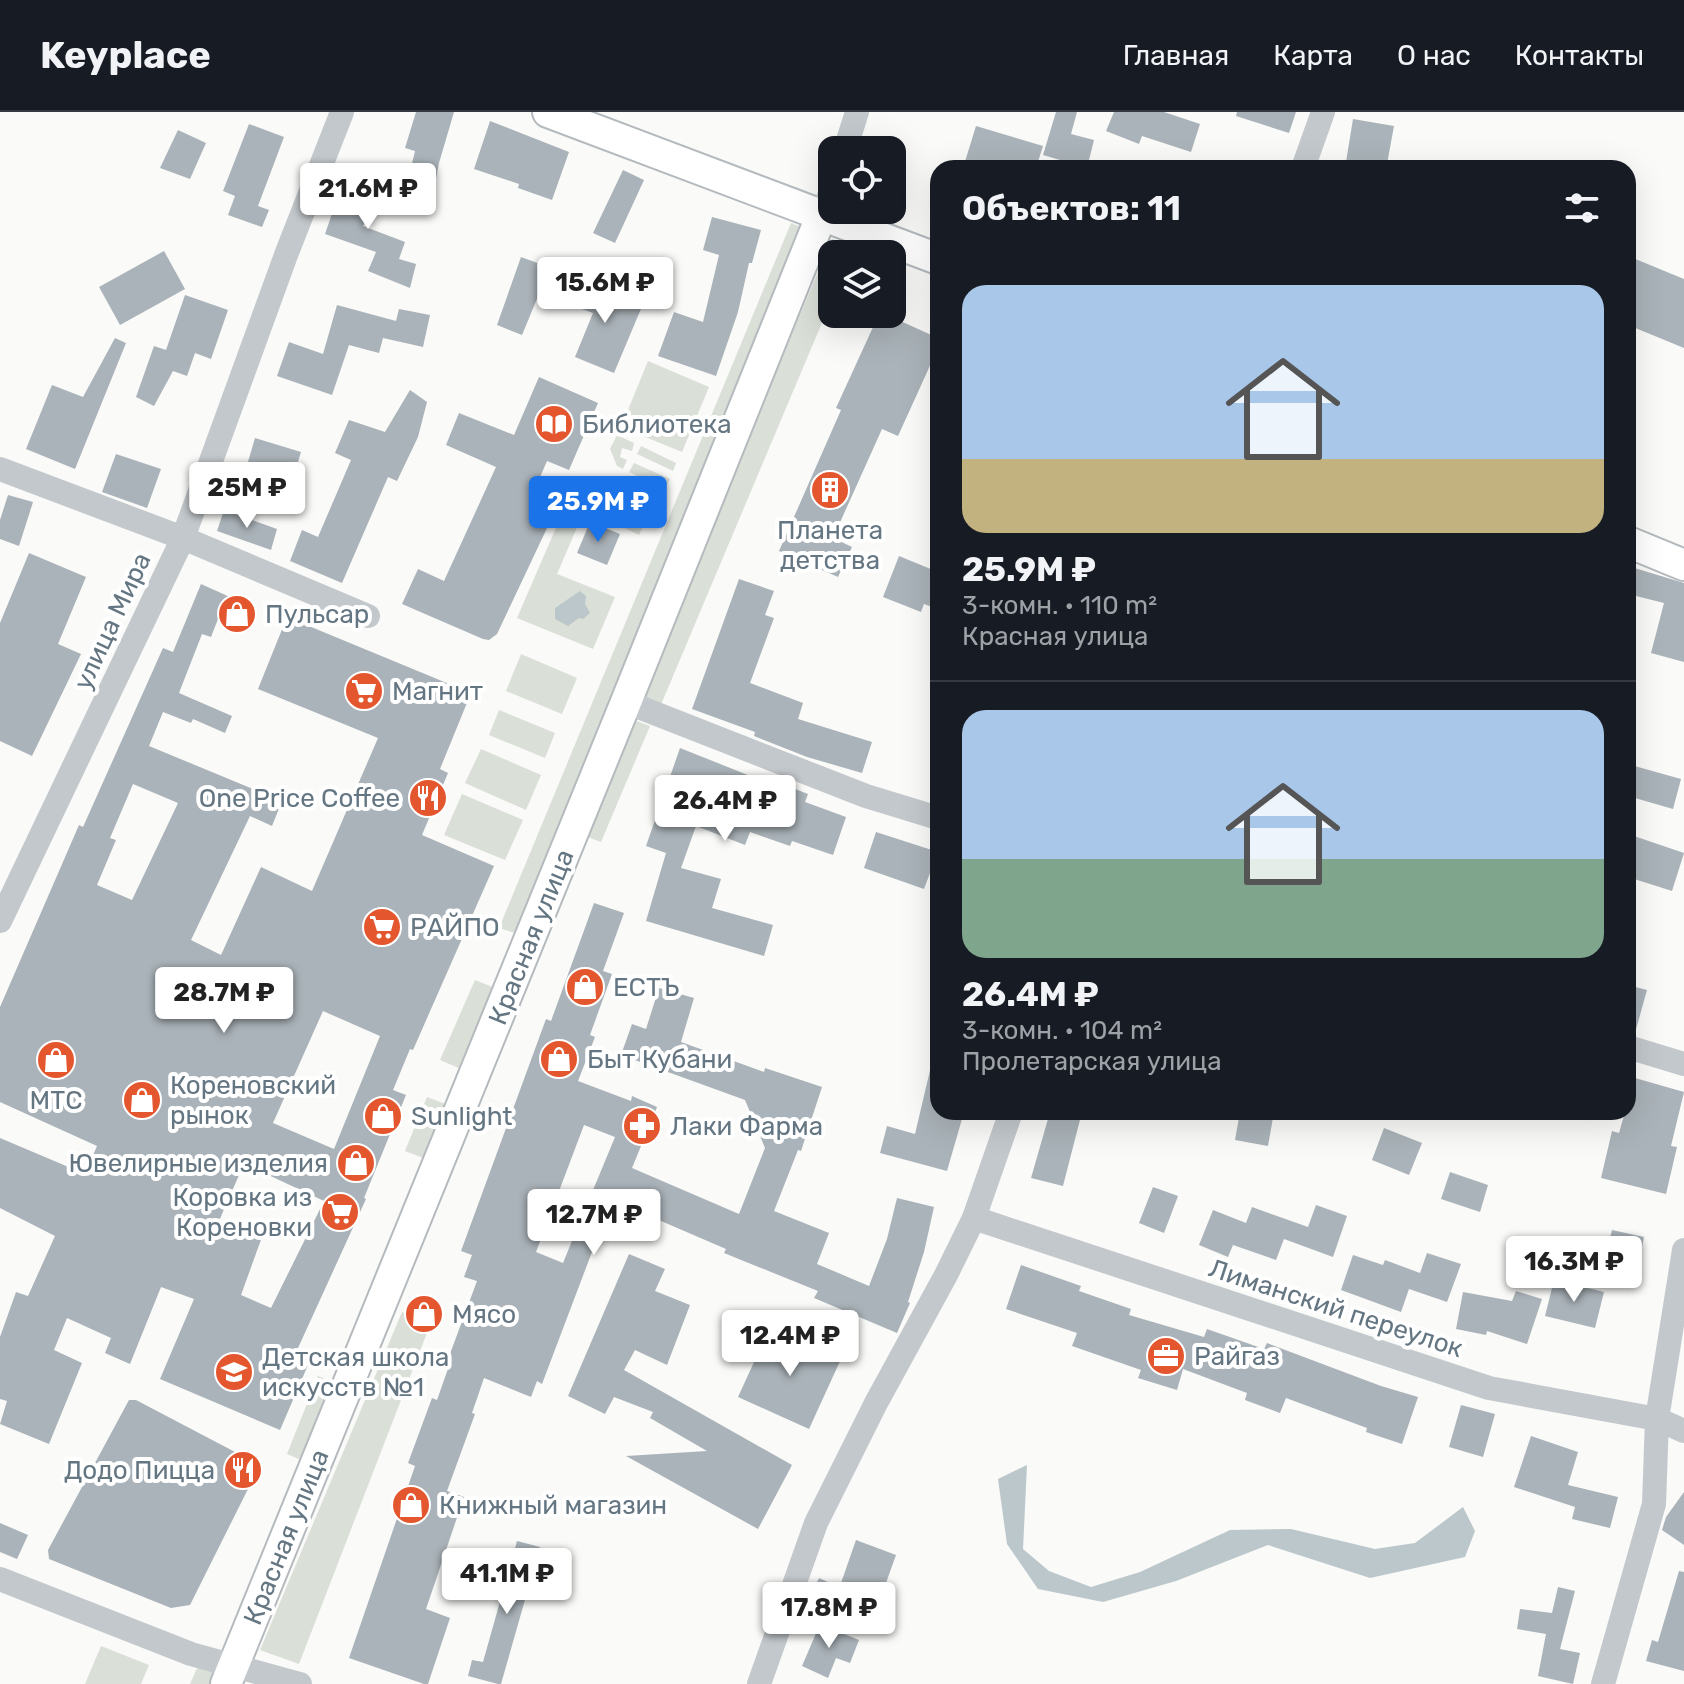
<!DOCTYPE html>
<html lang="ru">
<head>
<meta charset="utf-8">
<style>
  :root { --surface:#171b24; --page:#242831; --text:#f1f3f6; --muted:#9ea1a6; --line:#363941; --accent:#1a73e8 }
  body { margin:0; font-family:Rubik,sans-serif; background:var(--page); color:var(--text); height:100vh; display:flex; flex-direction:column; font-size:30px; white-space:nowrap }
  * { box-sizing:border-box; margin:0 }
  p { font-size:26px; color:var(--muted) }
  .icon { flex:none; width:44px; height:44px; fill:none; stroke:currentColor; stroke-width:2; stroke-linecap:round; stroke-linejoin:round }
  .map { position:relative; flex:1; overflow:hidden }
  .details { position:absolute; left:930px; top:48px; width:706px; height:960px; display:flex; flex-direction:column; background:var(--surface); border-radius:24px; box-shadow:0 8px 32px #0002 }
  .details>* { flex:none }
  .controls { position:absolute; left:818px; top:24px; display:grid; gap:16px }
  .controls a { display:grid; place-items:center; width:88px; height:88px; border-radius:16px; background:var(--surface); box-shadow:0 8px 32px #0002; font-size:40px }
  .price { position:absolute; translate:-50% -68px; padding:0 18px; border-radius:8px; background:#fff; color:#222; font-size:26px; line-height:52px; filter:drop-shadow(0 2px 4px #0008) }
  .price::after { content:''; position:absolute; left:50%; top:48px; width:24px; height:18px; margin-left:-12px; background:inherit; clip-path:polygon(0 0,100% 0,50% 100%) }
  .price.on { background:var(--accent); color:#fff }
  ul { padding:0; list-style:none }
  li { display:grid; align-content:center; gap:16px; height:424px; padding:0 32px }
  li+li { border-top:2px solid var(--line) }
  li span { display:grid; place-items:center; height:248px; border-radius:24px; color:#555 }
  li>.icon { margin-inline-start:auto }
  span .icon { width:144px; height:144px; fill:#fffc; stroke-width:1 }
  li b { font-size:34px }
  h2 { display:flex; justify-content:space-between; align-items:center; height:96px; padding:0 32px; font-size:34px }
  header { display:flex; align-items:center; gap:48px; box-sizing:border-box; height:112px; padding:0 40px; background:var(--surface); border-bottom:2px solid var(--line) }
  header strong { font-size:38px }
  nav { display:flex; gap:44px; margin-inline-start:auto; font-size:28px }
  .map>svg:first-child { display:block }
</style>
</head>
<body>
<header>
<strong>Keyplace</strong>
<nav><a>Главная</a><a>Карта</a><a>О нас</a><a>Контакты</a></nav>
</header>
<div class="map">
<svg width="1684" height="1572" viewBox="0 0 1684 1572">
  <rect width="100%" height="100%" fill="#fafaf8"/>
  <g fill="#dadfd7">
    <path d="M791,111L805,117L518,822L499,816Z"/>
    <path d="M832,127L853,136L851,142H832V187L660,595L638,586Z"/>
    <path d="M648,249L709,275L682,340L621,315Z"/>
    <path d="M617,323L634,331L632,339L622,336L620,345L627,348L623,357L617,354L610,337Z"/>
    <path d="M641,334L676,351L673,359L637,342Z"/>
    <path d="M634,351L670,367L665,377L629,360Z"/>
    <path d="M578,365L606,377L596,402L584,399L557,462L615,485L593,537L517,506Z"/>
    <path d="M622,367L656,381L644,407L604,390L608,377Z"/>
    <path d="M601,396L643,414L639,423L597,403Z"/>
    <path d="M521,542L577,566L562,602L506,579Z"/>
    <path d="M499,598L555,621L545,646L489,623Z"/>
    <path d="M634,608L650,614L601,730L585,724Z"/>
    <path d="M481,637L541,663L526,698L465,671Z"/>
    <path d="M462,682L523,708L505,748L444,723Z"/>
    <path d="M475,868L495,876L461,957L440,948Z"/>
    <path d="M427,985L448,993L426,1047L405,1039Z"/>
    <path d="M402,1200L430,1213L299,1552L260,1538Z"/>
    <path d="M318,1264L333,1270L301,1348L287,1342Z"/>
    <path d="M101,1534L149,1553L141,1572H85Z"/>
    <path d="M198,1554L218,1561L213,1572H190Z"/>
  </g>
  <g fill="#bbc7cb">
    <path d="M580,479L586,484L585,492L590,501L583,507L579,506L568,514L555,507V496Z"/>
    <path d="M1027,1353L1023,1437L1049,1459L1091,1475L1140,1460L1230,1418L1291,1417L1375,1437L1415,1431L1463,1395L1475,1419L1465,1445L1370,1466L1268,1433L1176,1469L1103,1490L1038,1477L1007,1432L998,1367Z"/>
  </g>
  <g fill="#aab3b9" fill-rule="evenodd">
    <path d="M416,0H454L439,51L432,88L405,81L415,39L405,36Z"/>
    <path d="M1056,0H1077L1071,22L1094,28L1087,56L1043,43Z"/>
    <path d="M1114,0H1164L1200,12L1191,40L1142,24L1139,32L1106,19Z"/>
    <path d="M1237,0H1296L1289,21L1236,4Z"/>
    <path d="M1353,7L1394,14L1387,52L1378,50L1376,56H1345Z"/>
    <path d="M490,9L569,40L552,88L518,76L519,72L474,57Z"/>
    <path d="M249,12L284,25L258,94L269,98L262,115L228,103L235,84L223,79Z"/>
    <path d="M976,14L1043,34L1036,56H963Z"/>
    <path d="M178,18L206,31L190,67L160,56Z"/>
    <path d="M623,58L644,68L615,131L593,121Z"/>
    <path d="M346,61L378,72L363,114L405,130L399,147L416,152L410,176L368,159L376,140L325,122Z"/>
    <path d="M712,105L761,118L752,151H749L738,200L716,264L658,244L674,200L703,210L719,143L703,138Z"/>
    <path d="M164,139L185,177L120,213L99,175Z"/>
    <path d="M1628,144L1684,167V236L1628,213Z"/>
    <path d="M521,145L554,157L542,183L539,182L522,223L497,213Z"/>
    <path d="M582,167L643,192L614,261L575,245L593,201L571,193Z"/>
    <path d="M185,183L228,198L211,247L195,241L187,264L173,259L154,294L136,285L154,234L166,238Z"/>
    <path d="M337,193L396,209L399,197L430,203L423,235L383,226L379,241L349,233L332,283L277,264L289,230L323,242Z"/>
    <path d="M879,202H885L938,226V236L898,324L882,317L833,426L852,435L838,465L779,439L841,298L836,296Z"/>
    <path d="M115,226L126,231L75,357L26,337L52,273L83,285Z"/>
    <path d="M539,265L598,291L569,358L547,349L531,386L556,397L497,522L489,528L483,527L402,492L418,457L444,469L496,355L446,333L459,301L514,323Z"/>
    <path d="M410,278L427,290L418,325L397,369L388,365L342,471L290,449L302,418L318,425L351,348L335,341L349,308L385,320Z"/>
    <path d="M255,326L301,340L291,374L245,360Z"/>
    <path d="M116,342L161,357L147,396L102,380Z"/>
    <path d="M8,383L33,390L19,434L0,427V408Z"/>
    <path d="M224,398L277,417L271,438L217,419Z"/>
    <path d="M590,410L620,422L607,453L577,441Z"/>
    <path d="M29,441L86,465L58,532L81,542L32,644L0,629V511Z"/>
    <path d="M899,444L938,460V497L924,492L921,500L883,485Z"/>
    <path d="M1628,454L1684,471V550L1651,541L1664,491L1628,482Z"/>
    <path d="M739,467L774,479L765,503L774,506L750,571L803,591L798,607L872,630L862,661L807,645L754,624L755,620L692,597Z"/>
    <path d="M201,472L252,495L243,517L218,507L211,525L202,522L179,581L232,604L225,621L193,607L191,611L163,600L149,634L282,689L272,714L250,704L191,828L221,843L261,755L312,779L378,626L258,577L287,505L471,581L440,657L448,661L422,723L494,754L413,938L410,937L393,978L406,983L364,1086L366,1087L293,1247L308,1253L280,1318L160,1267L194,1187L161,1175L130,1252L105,1241L111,1226L67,1206L54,1238L82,1251L49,1332L0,1312L7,1289L0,1287V1225L16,1180L28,1184L55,1124L0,1096V1026L85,1062L97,1034L0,990V895L79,713L83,715L163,536L173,540ZM133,672L178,691L132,788L97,773L116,728L110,726ZM323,899L380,924L334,1037L273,1011ZM247,1053L324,1089L271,1196L241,1183L262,1125L219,1109L243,1054Z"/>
    <path d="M680,636L788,679L790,675L808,682L805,690L846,705L833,743L792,729L790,734L750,720L745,733L696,714L681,756L721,767L712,796L773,813L764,844L646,809L666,741L646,734Z"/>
    <path d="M1631,653L1681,667L1673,697L1628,684V664Z"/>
    <path d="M876,720L938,740L924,777L864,756Z"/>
    <path d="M1628,722L1684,741L1672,779L1628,765Z"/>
    <path d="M594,791L624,801L603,859L612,862L590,923L595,925L578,969L631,989L632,984L657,995L632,1056L739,1102L765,1036L745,988L621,943L632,912L646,917L659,876L694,886L681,930L764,960L765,956L822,975L801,1039L798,1038L774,1099L829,1121L817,1152L869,1174L887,1127L897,1086L934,1095L924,1140L908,1190L910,1191L897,1221L814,1186L818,1179L724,1141L726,1137L617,1090L616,1093L591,1083L615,1025L584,1013L536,1140L563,1151L574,1124L595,1132L542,1272L537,1269L531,1285L484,1266L472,1301L475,1302L447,1379L464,1385L426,1497L450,1506L428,1572H424L349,1546L415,1354L408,1351L432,1286L437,1288L450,1251L447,1250L477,1169L464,1165L472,1143L461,1139L546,907L551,909Z"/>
    <path d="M1628,873L1647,878L1635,921L1628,920Z"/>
    <path d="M931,954L938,955V1000H964L947,1059L880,1041L887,1014L915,1022Z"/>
    <path d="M1635,966L1684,980L1671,1034L1677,1035L1666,1082L1601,1066L1612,1019L1619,1021L1625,1000H1628Z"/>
    <path d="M1050,1000H1082L1063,1074L1031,1066Z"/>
    <path d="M1240,1000H1274L1268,1034L1235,1028Z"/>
    <path d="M1384,1016L1422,1031L1409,1063L1372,1048Z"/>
    <path d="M1450,1060L1488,1073L1480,1100L1441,1087Z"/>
    <path d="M1153,1075L1178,1084L1164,1121L1139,1111Z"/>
    <path d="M1316,1093L1347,1104L1333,1145L1284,1127L1276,1148L1233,1133L1228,1145L1199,1133L1213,1098L1246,1111L1252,1095L1308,1115Z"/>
    <path d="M1612,1118L1644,1125L1638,1154L1605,1146Z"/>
    <path d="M1427,1141L1461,1152L1447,1190L1409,1177L1401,1200L1341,1178L1353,1143L1383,1153L1385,1148L1420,1161Z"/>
    <path d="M629,1142L665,1157L655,1179L690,1193L667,1253L635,1238L624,1258L792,1353L758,1417L626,1344L707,1339L650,1306L653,1300L614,1285L605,1302L568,1284Z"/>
    <path d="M1021,1153L1081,1174L1079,1179L1131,1197L1129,1203L1204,1225L1207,1217L1264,1237L1267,1231L1381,1274L1418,1285L1402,1332L1366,1320L1367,1316L1286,1286L1280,1301L1245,1288L1247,1281L1183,1257L1177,1278L1138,1266L1141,1258L1072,1234L1077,1221L1006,1197Z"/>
    <path d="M1554,1168L1604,1180L1595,1216L1545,1204Z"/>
    <path d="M1516,1179L1542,1187L1527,1232L1487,1219L1486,1223L1456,1217L1463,1180L1512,1189Z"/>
    <path d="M770,1215L841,1247L809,1317L738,1285Z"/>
    <path d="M129,1288H136L260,1353L190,1493L171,1496L49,1447L48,1438Z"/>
    <path d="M1461,1293L1495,1302L1483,1345L1449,1335Z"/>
    <path d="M1531,1324L1578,1340L1568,1373L1618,1385L1610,1416L1572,1407L1575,1395L1514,1375Z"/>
    <path d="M1684,1380V1433L1662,1418L1666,1405Z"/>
    <path d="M0,1411L28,1423L17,1447L0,1440Z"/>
    <path d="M856,1428L896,1443L881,1485L841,1471Z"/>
    <path d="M517,1429L540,1435L501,1572H498L468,1564L472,1548L483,1550Z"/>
    <path d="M1679,1459L1684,1460V1559L1646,1549L1652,1528L1658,1530Z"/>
    <path d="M819,1466L850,1480L841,1500L810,1486Z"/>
    <path d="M1558,1475L1575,1479L1560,1537L1580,1541L1573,1572L1538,1564L1546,1522L1517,1517L1520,1497L1552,1501Z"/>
    <path d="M820,1512L859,1528L850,1551L836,1546L828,1566L802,1554Z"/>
  </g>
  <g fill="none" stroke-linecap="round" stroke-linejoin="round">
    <g stroke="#b5babe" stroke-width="34">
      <g id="major">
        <path d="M548,0L938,147"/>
        <path d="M1628,430L1684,453"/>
        <path d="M226,1572L626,590L822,102"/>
      </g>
    </g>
    <g stroke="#c3c8cc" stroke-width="24">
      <path d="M845,38L857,0"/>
      <path d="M1303,56L1323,0"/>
      <path d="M822,102L832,77"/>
      <path d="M0,357L183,426L368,504"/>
      <path d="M626,590L866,684L938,706"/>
      <path d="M0,809L183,426L286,143L342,0"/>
      <path d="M1628,935L1684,952"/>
      <path d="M974,1106L1489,1276L1657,1307L1684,1319"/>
      <path d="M0,1467L191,1542L300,1572"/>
      <path d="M759,1572L816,1411L876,1291L946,1163L974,1106L1011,1000"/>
      <path d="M1603,1572L1654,1392L1657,1307L1684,1138"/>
    </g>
    <use href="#major" stroke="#fff" stroke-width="30"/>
  </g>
  <defs>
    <g id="library-disc" transform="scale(2)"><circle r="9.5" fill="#e4572e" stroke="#fff"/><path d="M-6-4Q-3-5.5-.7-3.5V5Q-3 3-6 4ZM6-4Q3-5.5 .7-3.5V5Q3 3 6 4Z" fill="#fff"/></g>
    <g id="building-disc" transform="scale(2)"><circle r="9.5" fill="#e4572e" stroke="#fff"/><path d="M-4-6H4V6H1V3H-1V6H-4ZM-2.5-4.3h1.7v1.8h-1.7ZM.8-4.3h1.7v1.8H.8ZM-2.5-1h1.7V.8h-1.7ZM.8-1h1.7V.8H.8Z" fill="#fff"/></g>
    <g id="shop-disc" transform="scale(2)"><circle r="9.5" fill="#e4572e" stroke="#fff"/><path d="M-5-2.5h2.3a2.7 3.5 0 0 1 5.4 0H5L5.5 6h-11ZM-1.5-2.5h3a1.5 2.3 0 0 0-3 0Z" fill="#fff"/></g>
    <g id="supermarket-disc" transform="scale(2)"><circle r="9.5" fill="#e4572e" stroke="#fff"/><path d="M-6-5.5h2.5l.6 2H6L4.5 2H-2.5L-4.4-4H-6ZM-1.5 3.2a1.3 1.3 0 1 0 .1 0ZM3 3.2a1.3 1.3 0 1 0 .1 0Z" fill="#fff"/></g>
    <g id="restaurant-disc" transform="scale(2)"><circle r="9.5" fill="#e4572e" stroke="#fff"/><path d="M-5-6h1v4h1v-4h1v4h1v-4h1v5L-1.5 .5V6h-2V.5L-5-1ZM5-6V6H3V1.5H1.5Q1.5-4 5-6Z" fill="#fff"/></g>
    <g id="pharmacy-disc" transform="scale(2)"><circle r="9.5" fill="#e4572e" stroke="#fff"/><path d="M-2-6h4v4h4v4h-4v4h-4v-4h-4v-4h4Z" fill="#fff"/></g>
    <g id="office-disc" transform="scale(2)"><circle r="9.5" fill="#e4572e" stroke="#fff"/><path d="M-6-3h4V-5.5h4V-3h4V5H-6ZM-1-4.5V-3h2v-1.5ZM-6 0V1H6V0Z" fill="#fff"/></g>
    <g id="school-disc" transform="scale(2)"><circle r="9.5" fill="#e4572e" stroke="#fff"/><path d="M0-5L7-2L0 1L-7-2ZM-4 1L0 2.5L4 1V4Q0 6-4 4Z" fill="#fff"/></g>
  </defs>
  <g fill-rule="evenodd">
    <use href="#library-disc" x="554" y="312"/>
    <use href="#building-disc" x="830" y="378"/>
    <use href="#shop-disc" x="237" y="502"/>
    <use href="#supermarket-disc" x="364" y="579"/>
    <use href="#restaurant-disc" x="428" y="686"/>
    <use href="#supermarket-disc" x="382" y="815"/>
    <use href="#shop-disc" x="585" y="875"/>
    <use href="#shop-disc" x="559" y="947"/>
    <use href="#shop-disc" x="56" y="948"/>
    <use href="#shop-disc" x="142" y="988"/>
    <use href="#shop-disc" x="383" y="1004"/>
    <use href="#pharmacy-disc" x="642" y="1014"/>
    <use href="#shop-disc" x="356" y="1051"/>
    <use href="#supermarket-disc" x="340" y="1100"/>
    <use href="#shop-disc" x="424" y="1202"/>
    <use href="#office-disc" x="1166" y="1244"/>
    <use href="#school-disc" x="234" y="1260"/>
    <use href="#restaurant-disc" x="243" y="1358"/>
    <use href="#shop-disc" x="411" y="1393"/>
  </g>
  <g text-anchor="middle" stroke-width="8" stroke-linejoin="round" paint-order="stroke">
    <g font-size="26" fill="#657683" stroke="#fff" text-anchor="start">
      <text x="582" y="321">Библиотека</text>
      <text x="830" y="427" text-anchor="middle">Планета<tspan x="830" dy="30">детства</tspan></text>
      <text x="265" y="511">Пульсар</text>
      <text x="392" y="588">Магнит</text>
      <text x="400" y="695" text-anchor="end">One Price Coffee</text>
      <text x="410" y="824">РАЙПО</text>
      <text x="613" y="884">ЕСТЪ</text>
      <text x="587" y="956">Быт Кубани</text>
      <text x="170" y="982">Кореновский<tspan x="170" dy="30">рынок</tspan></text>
      <text x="56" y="997" text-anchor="middle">МТС</text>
      <text x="411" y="1013">Sunlight</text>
      <text x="670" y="1023">Лаки Фарма</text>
      <text x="328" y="1060" text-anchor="end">Ювелирные изделия</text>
      <text x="312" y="1094" text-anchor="end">Коровка из<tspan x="312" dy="30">Кореновки</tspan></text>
      <text x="452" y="1211">Мясо</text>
      <text x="1194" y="1253">Райгаз</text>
      <text x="262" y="1254">Детская школа<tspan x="262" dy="30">искусств №1</tspan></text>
      <text x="215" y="1367" text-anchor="end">Додо Пицца</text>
      <text x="439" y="1402">Книжный магазин</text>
    </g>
    <g font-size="26" fill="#657683" stroke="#fff">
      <text transform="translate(112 509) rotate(-65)" y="9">улица Мира</text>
      <text transform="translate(531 825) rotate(-68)" y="9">Красная улица</text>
      <text transform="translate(1336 1196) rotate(18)" y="9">Лиманский переулок</text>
      <text transform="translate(286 1425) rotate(-68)" y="9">Красная улица</text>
    </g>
  </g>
</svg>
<div class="controls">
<a><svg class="icon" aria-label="locate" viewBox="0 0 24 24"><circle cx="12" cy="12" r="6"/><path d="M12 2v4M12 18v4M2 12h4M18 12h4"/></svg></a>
<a><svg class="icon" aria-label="layers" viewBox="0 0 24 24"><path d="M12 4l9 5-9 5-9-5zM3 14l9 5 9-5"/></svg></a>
</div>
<b class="price" style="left:368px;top:119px">21.6M ₽</b>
<b class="price" style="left:605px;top:213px">15.6M ₽</b>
<b class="price" style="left:247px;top:418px">25M ₽</b>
<b class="price on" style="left:598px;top:432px">25.9M ₽</b>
<b class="price" style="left:725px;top:731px">26.4M ₽</b>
<b class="price" style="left:224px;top:923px">28.7M ₽</b>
<b class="price" style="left:594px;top:1145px">12.7M ₽</b>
<b class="price" style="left:1574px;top:1192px">16.3M ₽</b>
<b class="price" style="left:790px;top:1266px">12.4M ₽</b>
<b class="price" style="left:507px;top:1504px">41.1M ₽</b>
<b class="price" style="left:829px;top:1538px">17.8M ₽</b>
<section class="details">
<h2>Объектов: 11<svg class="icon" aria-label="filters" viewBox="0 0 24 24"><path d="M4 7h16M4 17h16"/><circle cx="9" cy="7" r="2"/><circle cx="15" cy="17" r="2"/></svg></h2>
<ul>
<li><span style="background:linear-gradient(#a9c7e8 70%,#c2b280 0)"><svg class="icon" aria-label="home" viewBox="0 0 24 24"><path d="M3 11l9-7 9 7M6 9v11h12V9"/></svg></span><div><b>25.9M ₽</b><p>3-комн. · 110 m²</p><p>Красная улица</p></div></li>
<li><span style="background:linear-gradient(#a9c7e8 60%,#7fa58c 0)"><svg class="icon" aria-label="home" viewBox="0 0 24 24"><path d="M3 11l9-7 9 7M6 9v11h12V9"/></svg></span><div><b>26.4M ₽</b><p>3-комн. · 104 m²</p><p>Пролетарская улица</p></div></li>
</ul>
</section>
</div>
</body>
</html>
